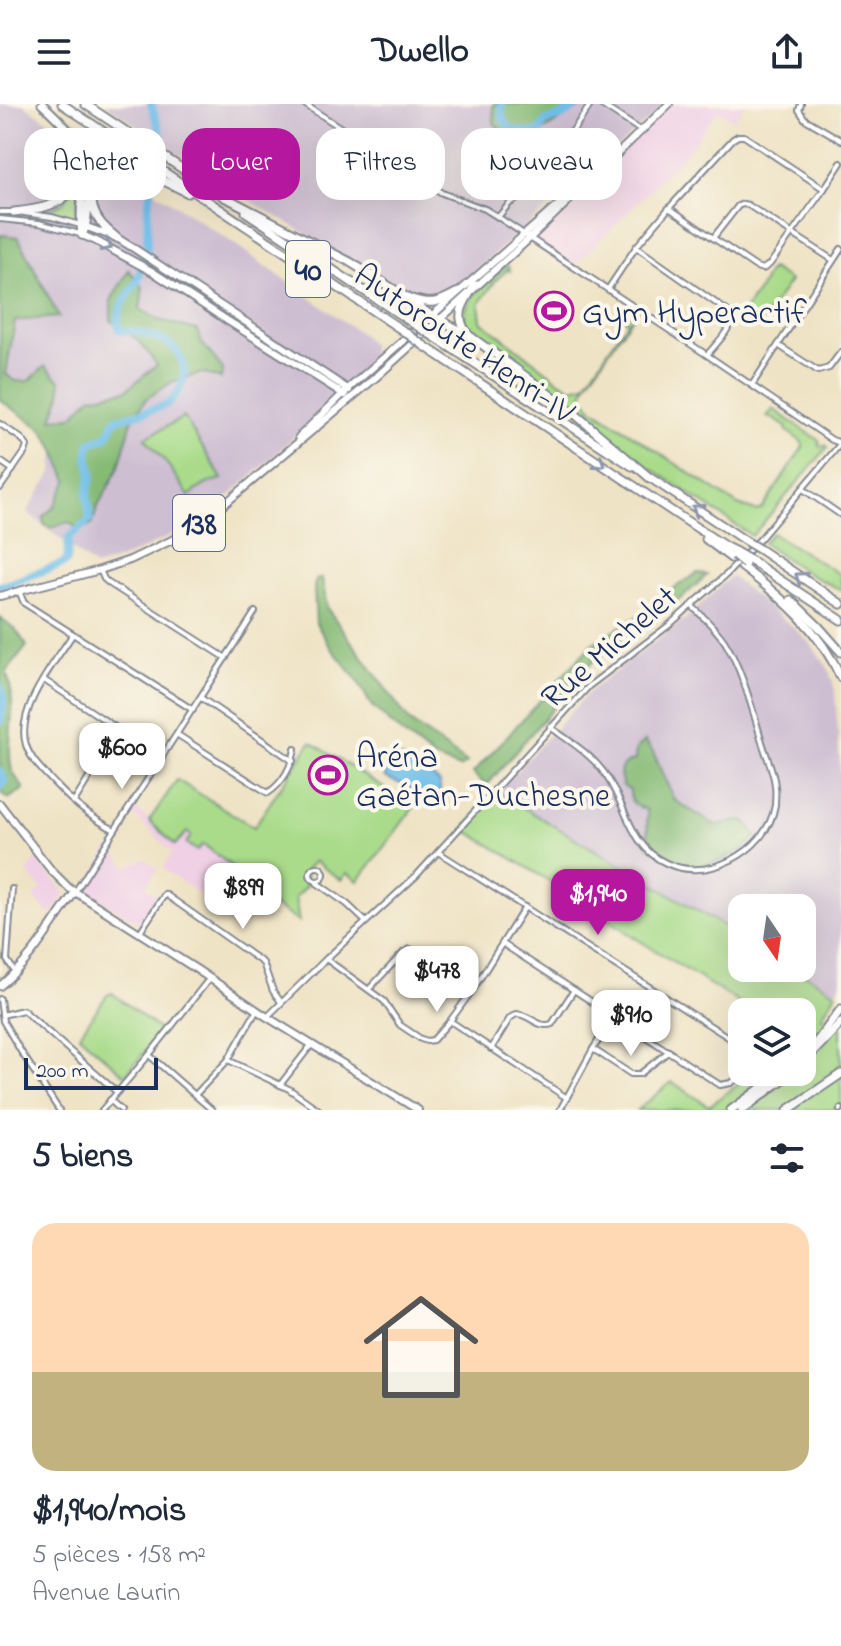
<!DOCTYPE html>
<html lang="fr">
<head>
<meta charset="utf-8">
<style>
  :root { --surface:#fff; --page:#f6f6f7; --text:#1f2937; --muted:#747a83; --line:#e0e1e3; --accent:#b5179e }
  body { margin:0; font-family:"Indie Flower",sans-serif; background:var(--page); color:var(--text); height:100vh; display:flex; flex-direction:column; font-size:30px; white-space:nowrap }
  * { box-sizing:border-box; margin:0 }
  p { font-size:26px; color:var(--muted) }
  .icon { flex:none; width:44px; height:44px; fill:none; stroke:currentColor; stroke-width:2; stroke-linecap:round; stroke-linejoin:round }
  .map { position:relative; height:1006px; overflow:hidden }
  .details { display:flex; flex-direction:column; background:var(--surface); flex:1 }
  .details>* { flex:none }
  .top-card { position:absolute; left:24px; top:24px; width:794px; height:72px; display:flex; gap:16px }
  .needle { width:52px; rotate:167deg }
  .controls { position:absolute; left:728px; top:790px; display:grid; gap:16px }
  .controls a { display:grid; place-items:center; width:88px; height:88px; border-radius:16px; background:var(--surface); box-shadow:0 8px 32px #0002; font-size:40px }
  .scale { position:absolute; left:24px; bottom:20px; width:134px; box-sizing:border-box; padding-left:8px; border:4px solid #1b2f5e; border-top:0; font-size:22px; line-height:28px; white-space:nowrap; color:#1b2f5e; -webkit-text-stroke:6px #fbf7ec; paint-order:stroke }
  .price { position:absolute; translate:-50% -68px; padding:0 18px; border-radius:16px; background:#fff; color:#222; font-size:26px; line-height:52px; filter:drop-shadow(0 2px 4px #0008) }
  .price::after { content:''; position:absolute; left:50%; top:48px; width:24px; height:18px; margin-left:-12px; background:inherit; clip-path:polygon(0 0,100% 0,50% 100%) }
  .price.active { background:var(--accent); color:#fff }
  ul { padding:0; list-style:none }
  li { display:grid; align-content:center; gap:16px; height:424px; padding:0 32px }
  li+li { border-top:2px solid var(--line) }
  li span { display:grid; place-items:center; height:248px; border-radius:24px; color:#555 }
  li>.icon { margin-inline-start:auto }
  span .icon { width:144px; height:144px; fill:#fffc; stroke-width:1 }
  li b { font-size:34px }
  h2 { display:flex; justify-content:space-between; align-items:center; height:96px; padding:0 32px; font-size:34px }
  .chip { padding:0 28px; border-radius:24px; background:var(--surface); box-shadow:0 8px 32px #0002; font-size:28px; line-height:72px }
  .chip.active { background:var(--accent); color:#fff }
  header { display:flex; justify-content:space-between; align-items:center; height:104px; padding:0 32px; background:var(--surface); font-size:36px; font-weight:700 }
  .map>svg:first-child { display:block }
</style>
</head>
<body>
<header><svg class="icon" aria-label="menu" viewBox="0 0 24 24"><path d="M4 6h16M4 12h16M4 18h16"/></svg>Dwello<svg class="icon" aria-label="share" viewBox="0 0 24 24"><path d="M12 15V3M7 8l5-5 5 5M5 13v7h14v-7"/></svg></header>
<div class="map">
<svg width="841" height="1006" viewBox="0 0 841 1006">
  <rect width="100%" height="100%" fill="#fbf7ec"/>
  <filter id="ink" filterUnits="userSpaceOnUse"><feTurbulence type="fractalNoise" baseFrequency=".0125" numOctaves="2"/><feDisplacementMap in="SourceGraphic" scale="16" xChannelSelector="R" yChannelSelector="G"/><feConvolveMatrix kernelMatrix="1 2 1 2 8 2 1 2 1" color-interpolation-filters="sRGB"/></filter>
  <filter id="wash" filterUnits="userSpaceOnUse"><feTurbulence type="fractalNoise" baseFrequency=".006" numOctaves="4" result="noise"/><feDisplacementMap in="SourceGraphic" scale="32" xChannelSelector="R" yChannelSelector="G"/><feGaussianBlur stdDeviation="1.8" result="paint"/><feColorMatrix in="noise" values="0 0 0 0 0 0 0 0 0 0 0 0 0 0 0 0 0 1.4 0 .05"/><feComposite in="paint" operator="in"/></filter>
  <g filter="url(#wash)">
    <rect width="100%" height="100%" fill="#efe3c5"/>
    <g fill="#f0d0e5">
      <path d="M669,0H745L734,16L718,7L686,49L571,166L523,135Z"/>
      <path d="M132,701L175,741L186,728L250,776L249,786L231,812L163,765L172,748L130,708Z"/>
      <path d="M109,744L113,746L126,763L145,755L158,765L145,783L159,793L141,820L86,787L87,782Z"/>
      <path d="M36,754L65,789L51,812L33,793L42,785L27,768Z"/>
    </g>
    <g fill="#cebed2">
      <path d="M0,0H23L233,139L360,229L370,239L372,245L371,259L367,265L252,372L222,398L186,423L166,434L123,454L95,463L27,408L53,367L55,346L42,325L0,296Z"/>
      <path d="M105,0H667L446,192L436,197L417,196L226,82Z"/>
      <path d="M731,472L801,530L814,544L828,564L835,586L841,678V877L836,889L795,864H802V804H742V833L497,688L591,586L689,512Z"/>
    </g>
    <g fill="#a9db8a" stroke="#628574" stroke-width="2">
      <path d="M53,4L146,64V67C113,56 108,68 88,91L85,90C89,46 82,36 53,4Z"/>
      <path d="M77,81H79L76,116L43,109L44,107L62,99Z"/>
      <path d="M506,162L509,163L510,167L507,166L496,176L479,200L481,217L558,276L572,284L585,281L628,217L624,215L630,207L635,209L588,278L584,286L583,292L592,304L738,401L756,407L762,405L803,343L802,338L787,327L786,323L772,314L767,313L773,305L820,337L818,341L821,343L825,341L828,343L752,432L646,361L522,264L467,225C456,198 488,177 506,162Z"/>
      <path d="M772,165L790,177L760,220L742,209L761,183L767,170Z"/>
      <path d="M184,313L222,375C208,377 200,384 189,392L168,361L145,334Z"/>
      <path d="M772,429L841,471V486L808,470L763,439Z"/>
      <path d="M311,638L414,703L358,777L347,769L341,776L314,757L306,766V782L295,794L299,818L249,786V776L203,740L197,747L186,739L191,732L187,728L175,741L149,717L177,676L254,723Z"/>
      <path d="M497,688L742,833V864H795L836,889L822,912L841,924V1000L831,1006H637L672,978L709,1002L755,968H802V908H754L629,830L595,805L464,725Z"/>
      <path d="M112,889L162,928L125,971L79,931L107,891Z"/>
    </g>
    <g fill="#86bb76" stroke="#50756a" stroke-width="2">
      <path d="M493,0H586L516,44L494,19Z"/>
      <path d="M0,131L18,133L59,213L15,217L6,270L15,277H29L45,262L60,276L61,290L52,315L72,313L91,293L126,286L157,261L140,238L111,216V196L129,166L143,183L140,205L159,216L197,226L201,238L223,265L221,275L203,269L172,278L146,295L132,317L118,365L97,404L92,421L79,425L68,418L49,424L44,420L43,413L54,403L68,376L52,340L42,325L0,296Z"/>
      <path d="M697,469L707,471L684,492L618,541L594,556L488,680L480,677L473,669L593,539L638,512L665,490Z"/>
      <path d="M322,474L327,504L410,618L467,659L459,664L434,654L400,628L371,601L357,576L329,541L316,519L314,483L316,476Z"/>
      <path d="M0,513L16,526L27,542L6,569C19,599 6,631 11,662C12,670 19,677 24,685L8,695L0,686Z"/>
      <path d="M645,637L653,648L674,696L715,721L745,716L757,732L744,745L721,756L699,763L674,757L648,741L647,706C634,701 630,701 630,686L623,682C618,667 619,660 635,656L636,645Z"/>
    </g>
    <path fill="#6ebee9" stroke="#4476a4" stroke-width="2" d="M398,653C412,657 429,669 440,679V692C425,701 416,687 404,681C397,678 391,677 385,673V659L389,655Z"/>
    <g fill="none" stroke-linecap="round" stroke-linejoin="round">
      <path stroke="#6ebee9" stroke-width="2" d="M750,482L791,514"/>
      <g stroke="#6ebee9" stroke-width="8">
        <path d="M502,0C498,26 518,28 538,29L546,17C560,14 568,10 578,0"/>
        <path d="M0,482C12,480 20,475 31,471C44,466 55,464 67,457L69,433L90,416L87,390L92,370L88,352L90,339L106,333L116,315C128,312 163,304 170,298C177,291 183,280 184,271C185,236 148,229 120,226L118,220L119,210L124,197L138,176L147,143L148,103L161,31L151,0"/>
        <path d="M0,583C5,596 3,605 0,618"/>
        <path d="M0,668L5,677L0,684"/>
      </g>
    </g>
  </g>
  <g filter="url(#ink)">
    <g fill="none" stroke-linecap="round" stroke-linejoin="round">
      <g stroke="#858992" stroke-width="8">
        <g id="minor">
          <path d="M304,0L442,89L485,105L498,113L707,251L832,336L841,339"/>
          <path d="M600,0L640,26"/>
          <path d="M801,0L799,6L805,15L841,36"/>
          <path d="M669,104L756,163L763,165L770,160L824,85L841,59"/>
          <path d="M0,108H15"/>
          <path d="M24,109L52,113L80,121"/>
          <path d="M498,113L510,99L531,88L591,0"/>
          <path d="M0,115L39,119L80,130"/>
          <path d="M713,134L738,102L743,100L748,101L833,156"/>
          <path d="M636,143L730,209C734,225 717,238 707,251"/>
          <path d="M608,185L636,143L669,104L733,35L738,32H744L824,85"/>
          <path d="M778,241L818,267L829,264L841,248"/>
          <path d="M752,281L841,145"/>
          <path d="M0,320L22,335L27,342L25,348L0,384"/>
          <path d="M0,357L13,366"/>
          <path d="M803,385L841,411"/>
          <path d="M100,466L104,475L110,480L226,554"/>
          <path d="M19,487L24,499L193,606"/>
          <path d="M73,530C55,558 15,606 26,641C31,657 45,669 56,681C73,699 92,715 115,726"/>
          <path d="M44,576L162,654"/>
          <path d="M201,594L293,657"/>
          <path d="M550,623C568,636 589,649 602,666C626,696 628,742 666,759C688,769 711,766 731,756C753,745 771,726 775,701C775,695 776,688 775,682C774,668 767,654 763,641C753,608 743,567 725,538C716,524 703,513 692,502"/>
          <path d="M178,631L268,689C283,679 292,662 295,645"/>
          <path d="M74,698L119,625"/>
          <path d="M438,748L742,942"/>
          <circle cx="317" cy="770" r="7"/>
          <path d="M317,779L347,800L366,818"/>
          <path d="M12,785L7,856L15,868"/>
          <path d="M75,788L255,508"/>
          <path d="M140,828L165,790L263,859L273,887L281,898"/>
          <path d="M503,840L720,981L731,979L747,968"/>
          <path d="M326,855L384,897L400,921L421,935L427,937L433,936L450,917L474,884L525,803"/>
          <path d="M369,885L404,848L410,845L474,884"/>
          <path d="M0,895L3,917L20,946L59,1006"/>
          <path d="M2,911L23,906L117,988"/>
          <path d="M267,913L326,855L416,772L589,582L668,522L727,470L760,435L841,339"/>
          <path d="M450,917L567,994"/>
          <path d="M491,945L510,914L516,910C530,910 538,925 552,920L574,886"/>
          <path d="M593,945L631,970H640L669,947"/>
          <path d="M149,951L212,1006"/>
          <path d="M228,956L257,906"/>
          <path d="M280,981L312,940"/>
          <path d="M195,991L228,956L289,985L319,1006"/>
          <path d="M110,996L121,1006"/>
          <path d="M102,1006L149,951L209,875"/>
          <path d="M560,1006L593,945L614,912"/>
          <path d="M840,1006L841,1005"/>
        </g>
      </g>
      <g stroke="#858992" stroke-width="10">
        <g id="major">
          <path d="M84,122L117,134L135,145L349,286"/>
          <path d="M82,131L96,137L153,168L228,217L345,291"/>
          <path d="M299,333L348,285L565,95"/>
          <path d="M0,492L100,466L130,456L172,436L209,413L374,275L530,134L669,0"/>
          <path d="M0,700L51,766L69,784L196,865L267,913L418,1006"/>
          <path d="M0,882C36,852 49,823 75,788"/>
        </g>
      </g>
      <g stroke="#858992" stroke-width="11">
        <g id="highway">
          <path d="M42,0C78,33 85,44 82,93C81,106 80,118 82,131"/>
          <path d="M62,0L405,228"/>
          <path d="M85,0L226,94"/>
          <path d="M223,92L350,158L406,193L426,208L470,232L516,265L575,310L650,374"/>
          <path d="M92,98C94,115 105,124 117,134"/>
          <path d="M14,108C50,104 83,98 77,52"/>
          <path d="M246,108L414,220"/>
          <path d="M82,131C90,117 85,101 92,87C112,46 160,75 188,89"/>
          <path d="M412,195C432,201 438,199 456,189"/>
          <path d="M468,230C453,212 464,198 475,181"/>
          <path d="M433,232L632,362"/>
          <path d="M423,241L670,406L726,443L736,448"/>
          <path d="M649,373L744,436"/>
          <path d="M706,435L731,454"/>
          <path d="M759,445L841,500"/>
          <path d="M750,456L841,516"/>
          <path d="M742,463C784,495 819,525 841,574"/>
          <path d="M791,496L818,522L841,548"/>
          <path d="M802,952L818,936L841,905"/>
          <path d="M802,960L841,919"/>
          <path d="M731,1006L783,968"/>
          <path d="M742,1006L793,968"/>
          <path d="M788,1006L841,970"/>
        </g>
      </g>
      <use href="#minor" stroke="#fff" stroke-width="4"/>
      <use href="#major" stroke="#fff" stroke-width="6"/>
      <use href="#highway" stroke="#fff" stroke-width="7"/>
      <g stroke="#858992" stroke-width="11" stroke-linecap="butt">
        <g id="highway-bridge">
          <path d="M414,220L433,232"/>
          <path d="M405,228L423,241"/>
          <path d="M744,436L759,445"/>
          <path d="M736,448L750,456"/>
          <path d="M734,451L745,460"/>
        </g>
      </g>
      <use href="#highway-bridge" stroke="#fff" stroke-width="7"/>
    </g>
    <defs><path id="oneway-chevron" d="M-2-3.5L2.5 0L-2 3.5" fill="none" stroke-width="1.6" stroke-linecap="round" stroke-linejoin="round" transform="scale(2)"/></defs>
    <g stroke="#8d97ae">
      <use href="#oneway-chevron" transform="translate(107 142) rotate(27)"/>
      <use href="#oneway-chevron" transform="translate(600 359) rotate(34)"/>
      <use href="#oneway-chevron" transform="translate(697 405) rotate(-147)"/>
      <use href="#oneway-chevron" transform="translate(800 473) rotate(-146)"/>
    </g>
  </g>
  <defs>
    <g id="stadium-ring" transform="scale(2)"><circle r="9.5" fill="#fbf7ec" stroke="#b5179e" stroke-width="1.5"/><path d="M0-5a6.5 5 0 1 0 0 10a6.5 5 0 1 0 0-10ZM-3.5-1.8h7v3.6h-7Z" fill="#b5179e"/></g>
  </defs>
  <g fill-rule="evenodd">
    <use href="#stadium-ring" x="554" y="207"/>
    <use href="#stadium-ring" x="328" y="671"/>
  </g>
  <g text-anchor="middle" stroke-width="8" stroke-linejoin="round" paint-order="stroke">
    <g fill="#fbf7ec" stroke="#5e6b89" stroke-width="2">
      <rect x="286" y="137" width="44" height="56" rx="6"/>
      <rect x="173" y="391" width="52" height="56" rx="6"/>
    </g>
    <g font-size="32" font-weight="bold" fill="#1b2f5e">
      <text x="308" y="176">40</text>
      <text x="199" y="430">138</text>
    </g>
    <g font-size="34" fill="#1b2f5e" stroke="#fbf7ec" text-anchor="start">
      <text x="582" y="219">Gym Hyperactif</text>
      <text x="356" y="663">Aréna<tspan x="356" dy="39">Gaétan-Duchesne</tspan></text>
    </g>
    <g font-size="34" fill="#1b2f5e" stroke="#fbf7ec">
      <text transform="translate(465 238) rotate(34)" y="12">Autoroute Henri-IV</text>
      <text transform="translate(608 542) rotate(-41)" y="12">Rue Michelet</text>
    </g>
  </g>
</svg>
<div class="controls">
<a><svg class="needle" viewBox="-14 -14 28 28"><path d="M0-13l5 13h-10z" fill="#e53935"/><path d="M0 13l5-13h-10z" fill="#747a83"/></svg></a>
<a><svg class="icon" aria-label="layers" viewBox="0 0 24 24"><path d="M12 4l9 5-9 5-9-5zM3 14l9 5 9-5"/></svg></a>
</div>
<div class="scale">200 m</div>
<b class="price" style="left:122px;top:687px">$600</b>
<b class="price" style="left:243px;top:827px">$899</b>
<b class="price active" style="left:598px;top:833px">$1,940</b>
<b class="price" style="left:437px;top:910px">$478</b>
<b class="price" style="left:631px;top:954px">$910</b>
<div class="top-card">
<a class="chip">Acheter</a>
<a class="chip active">Louer</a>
<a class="chip">Filtres</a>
<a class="chip">Nouveau</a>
</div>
</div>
<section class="details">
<h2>5 biens<svg class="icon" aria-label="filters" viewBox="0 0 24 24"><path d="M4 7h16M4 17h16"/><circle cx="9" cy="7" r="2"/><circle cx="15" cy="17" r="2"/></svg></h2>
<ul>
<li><span style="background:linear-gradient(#ffd9b3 60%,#c2b280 0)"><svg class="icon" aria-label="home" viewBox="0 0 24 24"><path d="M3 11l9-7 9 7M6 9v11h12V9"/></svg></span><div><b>$1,940/mois</b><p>5 pièces · 158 m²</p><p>Avenue Laurin</p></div></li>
</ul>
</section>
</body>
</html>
